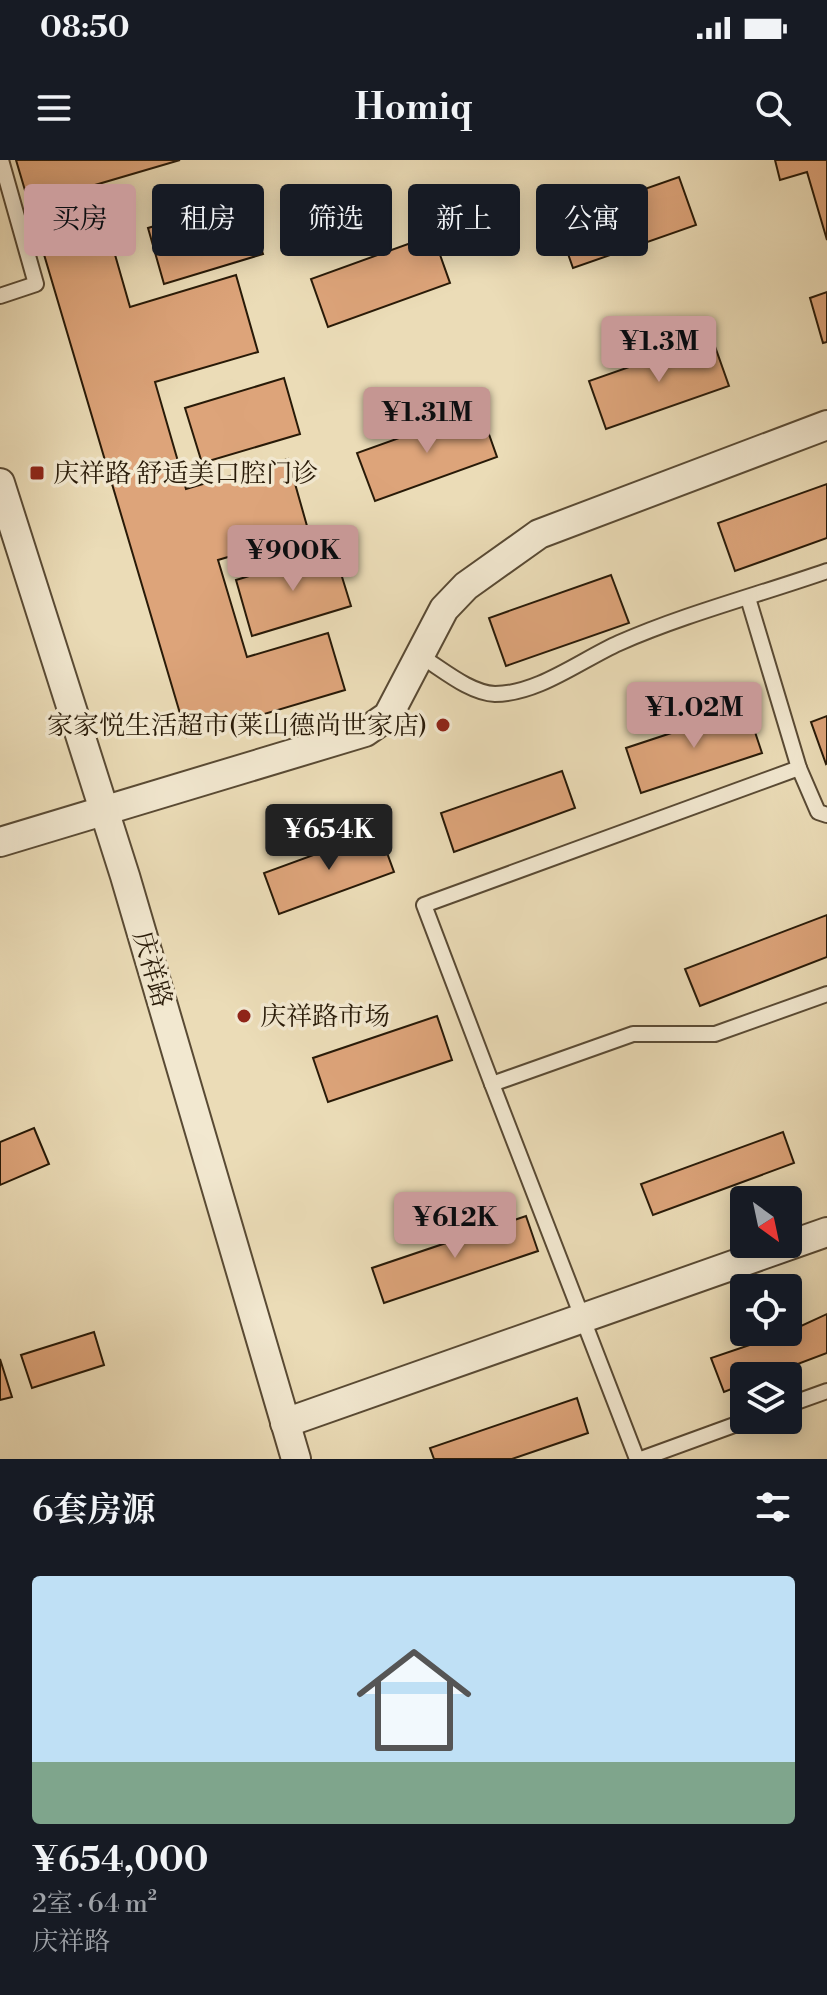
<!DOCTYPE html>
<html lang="zh">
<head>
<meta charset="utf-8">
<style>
  :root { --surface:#171b24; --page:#20242c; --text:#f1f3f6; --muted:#9ea1a6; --line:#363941; --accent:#c59692 }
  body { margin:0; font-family:"Libre Bodoni","Noto Serif SC",serif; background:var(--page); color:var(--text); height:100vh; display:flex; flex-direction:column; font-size:30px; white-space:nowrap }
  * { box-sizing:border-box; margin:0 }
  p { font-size:26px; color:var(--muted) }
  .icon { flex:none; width:44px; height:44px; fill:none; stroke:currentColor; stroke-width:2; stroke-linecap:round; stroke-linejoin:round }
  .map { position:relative; height:1299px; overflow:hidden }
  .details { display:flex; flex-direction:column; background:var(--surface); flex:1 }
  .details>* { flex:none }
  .top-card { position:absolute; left:24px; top:24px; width:780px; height:72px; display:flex; gap:16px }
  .needle { width:52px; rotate:147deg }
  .fabs { position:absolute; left:730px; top:1026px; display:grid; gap:16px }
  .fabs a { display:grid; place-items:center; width:72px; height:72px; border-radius:8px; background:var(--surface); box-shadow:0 4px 20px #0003; font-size:40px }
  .price { position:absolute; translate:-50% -68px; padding:0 18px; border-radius:8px; background:var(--accent); color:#111; font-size:26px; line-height:52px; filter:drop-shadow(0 2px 4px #0008) }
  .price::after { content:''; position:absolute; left:50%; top:48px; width:24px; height:18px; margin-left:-12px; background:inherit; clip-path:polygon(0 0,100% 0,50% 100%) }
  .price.current { background:#222; color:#fff }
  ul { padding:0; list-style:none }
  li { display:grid; align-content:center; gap:16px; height:424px; padding:0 32px }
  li+li { border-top:2px solid var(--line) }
  li span { display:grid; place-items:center; height:248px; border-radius:8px; color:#555 }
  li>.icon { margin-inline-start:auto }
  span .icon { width:144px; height:144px; fill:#fffc; stroke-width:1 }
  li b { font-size:34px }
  h2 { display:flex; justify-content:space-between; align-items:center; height:96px; padding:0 32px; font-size:34px }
  .pill { padding:0 28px; border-radius:8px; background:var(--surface); box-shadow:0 4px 20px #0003; font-size:28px; line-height:72px }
  .pill.current { background:var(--accent); color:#111 }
  .status { display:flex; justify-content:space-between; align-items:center; height:56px; padding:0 40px; background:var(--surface); direction:ltr }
  .status svg { height:22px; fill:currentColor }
  header { display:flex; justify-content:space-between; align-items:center; height:104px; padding:0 32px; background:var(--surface); font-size:36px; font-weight:800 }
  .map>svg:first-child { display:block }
</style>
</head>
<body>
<div class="status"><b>08:50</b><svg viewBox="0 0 49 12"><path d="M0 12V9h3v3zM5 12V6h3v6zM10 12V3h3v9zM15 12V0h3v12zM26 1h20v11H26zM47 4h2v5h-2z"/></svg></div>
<header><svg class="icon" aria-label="menu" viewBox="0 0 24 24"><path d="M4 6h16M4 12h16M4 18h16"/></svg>Homiq<svg class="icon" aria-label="search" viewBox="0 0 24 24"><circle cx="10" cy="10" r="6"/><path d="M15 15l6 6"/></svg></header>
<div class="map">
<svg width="827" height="1299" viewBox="0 0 827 1299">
  <rect width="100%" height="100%" fill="#ebdcb7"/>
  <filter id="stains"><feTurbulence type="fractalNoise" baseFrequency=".0025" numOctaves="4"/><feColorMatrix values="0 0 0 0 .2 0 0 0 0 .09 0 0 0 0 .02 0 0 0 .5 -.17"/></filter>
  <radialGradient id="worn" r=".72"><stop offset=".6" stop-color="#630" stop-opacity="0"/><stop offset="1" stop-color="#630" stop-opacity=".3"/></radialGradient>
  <g fill="#dda47a" stroke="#281a08" stroke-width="2">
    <path d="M16,0H180L95,25L130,147L236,115L258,192L155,222L186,329L288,299L309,373L218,400L247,497L328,473L345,530L187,577Z"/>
    <path d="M775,0H827V80L807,12L780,20Z"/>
    <path d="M679,17L696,65L573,108L556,60Z"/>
    <path d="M246,39L263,94L164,124L148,68Z"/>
    <path d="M433,75L450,123L328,167L311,119Z"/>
    <path d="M827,132V182L823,183L810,138Z"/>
    <path d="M712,178L729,226L606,269L589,221Z"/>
    <path d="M284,218L300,274L202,303L185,248Z"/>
    <path d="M480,249L497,297L375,341L357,293Z"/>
    <path d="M827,324V378L735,411L718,363Z"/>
    <path d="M334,391L351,446L252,476L236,420Z"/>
    <path d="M611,415L629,463L506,506L489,458Z"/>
    <path d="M747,548L762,593L641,633L626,588Z"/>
    <path d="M827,556V603L826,604L811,562Z"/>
    <path d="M562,611L575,648L454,692L441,653Z"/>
    <path d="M379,671L394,712L279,754L264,713Z"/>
    <path d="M827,755V797L700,846L685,809Z"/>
    <path d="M437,856L452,900L328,942L313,898Z"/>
    <path d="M34,968L49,1004L0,1025V982Z"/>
    <path d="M783,972L794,1003L653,1055L641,1024Z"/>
    <path d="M526,1056L538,1091L384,1143L372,1108Z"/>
    <path d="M827,1154V1193L766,1216H744V1224L724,1232L711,1198L788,1172Z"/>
    <path d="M94,1172L104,1205L32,1228L21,1195Z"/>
    <path d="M0,1199L12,1237L0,1240Z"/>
    <path d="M577,1238L588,1273L512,1299H434L430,1288Z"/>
  </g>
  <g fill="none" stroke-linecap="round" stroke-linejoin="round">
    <g stroke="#594a34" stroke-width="18">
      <g id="lane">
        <path d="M0,136L36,124L1,0"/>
        <path d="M748,438L799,608L818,652L827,655"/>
        <path d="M419,495C441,508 469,533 495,534C538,534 581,500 619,483C685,454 758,435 827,411"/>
        <path d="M492,924L424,745L799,608"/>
        <path d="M788,1245L827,1231"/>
        <path d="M637,1299L492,924L633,874H715L827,834"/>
        <path d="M641,1299L748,1260"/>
      </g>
    </g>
    <g stroke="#594a34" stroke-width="32">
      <g id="street">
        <path d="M0,323L125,716L296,1299"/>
        <path d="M0,682L365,572L388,556L444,449L466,426L539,374L827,265"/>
        <path d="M285,1263L827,1072"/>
      </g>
    </g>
    <use href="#lane" stroke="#f2e8d0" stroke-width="14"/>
    <use href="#street" stroke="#f2e8d0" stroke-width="28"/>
  </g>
  <g fill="#8f2418" stroke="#f2e8d0" stroke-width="3">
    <rect x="29" y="305" width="16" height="16" rx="4"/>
    <circle cx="443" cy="565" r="8"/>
    <circle cx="244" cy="856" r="8"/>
  </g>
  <g text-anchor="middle" stroke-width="7" stroke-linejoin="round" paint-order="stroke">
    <g font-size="26" fill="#281a08" stroke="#f2e8d0" text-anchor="start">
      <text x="53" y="322">庆祥路 舒适美口腔门诊</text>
      <text x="427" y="574" text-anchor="end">家家悦生活超市(莱山德尚世家店)</text>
      <text x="260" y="865">庆祥路市场</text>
    </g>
    <g font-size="26" fill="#281a08" stroke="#f2e8d0">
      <text transform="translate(153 809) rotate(74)" y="9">庆祥路</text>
    </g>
  </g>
  <rect width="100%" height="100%" filter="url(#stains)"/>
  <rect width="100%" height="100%" fill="url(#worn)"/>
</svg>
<div class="fabs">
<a><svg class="needle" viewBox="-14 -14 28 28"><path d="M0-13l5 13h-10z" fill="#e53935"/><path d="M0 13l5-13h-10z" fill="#9ea1a6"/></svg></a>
<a><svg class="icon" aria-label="locate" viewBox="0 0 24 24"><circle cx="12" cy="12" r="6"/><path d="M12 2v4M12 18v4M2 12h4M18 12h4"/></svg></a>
<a><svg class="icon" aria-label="layers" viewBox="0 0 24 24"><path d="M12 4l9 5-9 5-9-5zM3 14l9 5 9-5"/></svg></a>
</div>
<b class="price" style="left:659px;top:224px">¥1.3M</b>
<b class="price" style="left:427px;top:295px">¥1.31M</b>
<b class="price" style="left:293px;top:433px">¥900K</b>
<b class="price" style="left:694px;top:590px">¥1.02M</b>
<b class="price current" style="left:329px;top:712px">¥654K</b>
<b class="price" style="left:455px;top:1100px">¥612K</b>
<div class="top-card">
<a class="pill current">买房</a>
<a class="pill">租房</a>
<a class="pill">筛选</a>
<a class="pill">新上</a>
<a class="pill">公寓</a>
</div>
</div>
<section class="details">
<h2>6套房源<svg class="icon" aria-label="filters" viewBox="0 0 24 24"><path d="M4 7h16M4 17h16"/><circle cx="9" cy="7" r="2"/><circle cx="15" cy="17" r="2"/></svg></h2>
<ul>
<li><span style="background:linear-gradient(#bfe0f5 75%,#7fa58c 0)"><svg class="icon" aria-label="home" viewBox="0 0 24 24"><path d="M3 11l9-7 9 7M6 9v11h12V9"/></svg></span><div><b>¥654,000</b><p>2室 · 64 m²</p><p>庆祥路</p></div></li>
</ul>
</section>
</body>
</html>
